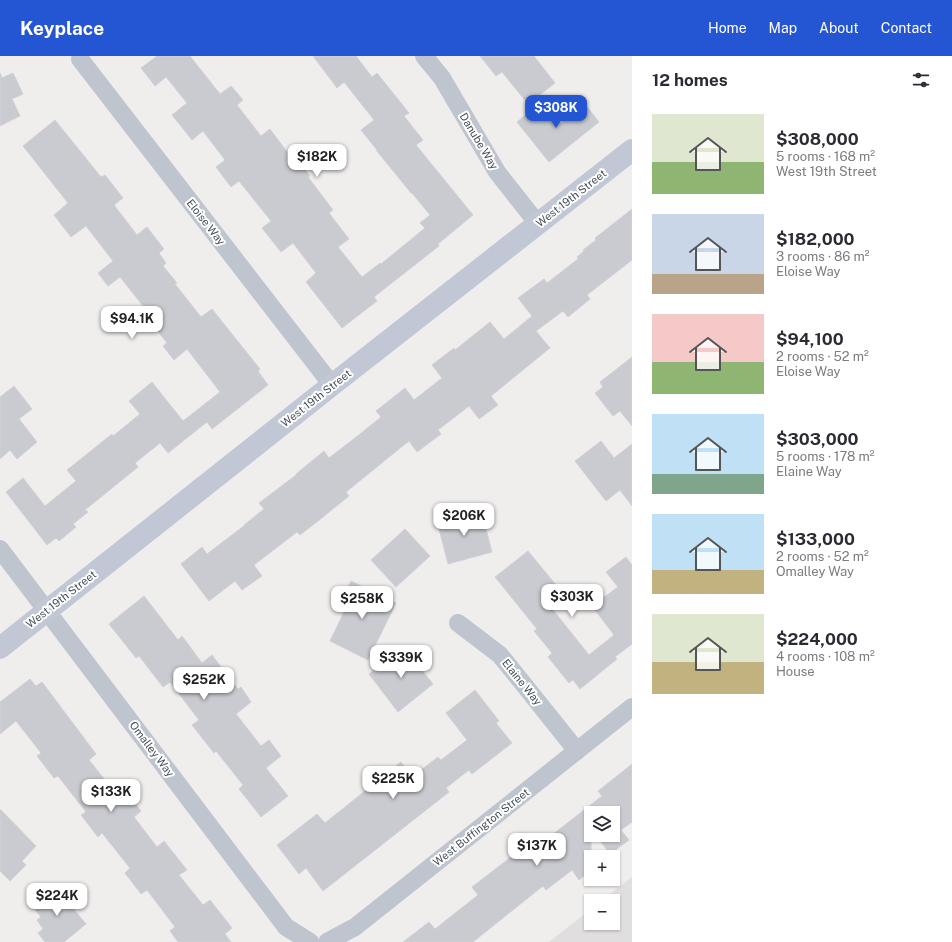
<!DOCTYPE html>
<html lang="en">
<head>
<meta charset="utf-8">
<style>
  :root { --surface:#fff; --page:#f7f7f7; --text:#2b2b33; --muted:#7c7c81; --accent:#2455d2 }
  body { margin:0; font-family:"Public Sans",sans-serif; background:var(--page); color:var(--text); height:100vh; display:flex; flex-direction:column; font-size:15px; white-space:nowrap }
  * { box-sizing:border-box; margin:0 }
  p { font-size:13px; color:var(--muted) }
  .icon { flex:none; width:22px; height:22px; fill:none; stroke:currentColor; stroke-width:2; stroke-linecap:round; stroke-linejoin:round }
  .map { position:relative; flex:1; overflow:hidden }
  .details { display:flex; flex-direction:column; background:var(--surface); width:320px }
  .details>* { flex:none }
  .buttons { position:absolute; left:584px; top:750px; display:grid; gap:8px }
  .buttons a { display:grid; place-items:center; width:36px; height:36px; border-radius:0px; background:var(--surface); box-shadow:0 1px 3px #0004; font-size:20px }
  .price { position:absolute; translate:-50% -34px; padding:0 9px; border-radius:8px; background:#fff; color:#222; font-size:13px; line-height:26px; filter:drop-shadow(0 1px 2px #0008) }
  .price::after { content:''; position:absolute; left:50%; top:24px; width:12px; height:9px; margin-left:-6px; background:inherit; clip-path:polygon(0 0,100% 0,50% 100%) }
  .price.on { background:var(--accent); color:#fff }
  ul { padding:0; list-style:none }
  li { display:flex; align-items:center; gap:12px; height:100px; padding:0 20px }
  li span { display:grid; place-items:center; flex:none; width:112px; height:80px; border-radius:0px; color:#555 }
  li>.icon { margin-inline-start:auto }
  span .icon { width:48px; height:48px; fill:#fffc; stroke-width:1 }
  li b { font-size:17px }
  h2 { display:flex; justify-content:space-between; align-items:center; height:48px; padding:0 20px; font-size:17px }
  header { display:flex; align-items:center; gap:24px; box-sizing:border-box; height:56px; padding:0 20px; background:var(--accent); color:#fff }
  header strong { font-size:19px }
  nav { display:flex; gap:22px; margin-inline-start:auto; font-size:14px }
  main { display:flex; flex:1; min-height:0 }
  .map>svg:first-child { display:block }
</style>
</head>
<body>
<header>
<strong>Keyplace</strong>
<nav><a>Home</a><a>Map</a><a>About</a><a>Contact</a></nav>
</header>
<main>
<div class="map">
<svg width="632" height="886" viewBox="0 0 632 886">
  <rect width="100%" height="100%" fill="#f0eded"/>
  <path fill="#e0dede" d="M632,821V886H549L591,853V867H613V845H601Z"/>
  <g fill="#cacbd1" stroke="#d1d2d8">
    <path d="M157,0H190L220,38L231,30L243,44L237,49L261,80L270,73L293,104L296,102L310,120L308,121L333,154L329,157L349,183L338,191L362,221L380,207L381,208L425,172L420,167L430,159L412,137H411L376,94H377L361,74L374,64L344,26L337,32L313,0H356L372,21L377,17L409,57L404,60L423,84L416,89L473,159L438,188L439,190L374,241L377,245L342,272L306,226L316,217L293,187L281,196L262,172L271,165L239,125L231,131L216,111L225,104L203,75L192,84L172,59L187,47L166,21L155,30L141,12Z"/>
    <path d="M480,0H534L555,27L528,48L502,16L496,20Z"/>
    <path d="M0,17L2,22L13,17L23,38L12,43L20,60L0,70Z"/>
    <path d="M542,45L560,68L585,48L599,66L549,106L517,66Z"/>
    <path d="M55,64L101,121L105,119L123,142L114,149L137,179L147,171L164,193L159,197L166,207L163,210L177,227L175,228L201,261L212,253L260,313L258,315L268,329L212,373L207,366L168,397L160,387L135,407L138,411L85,454L88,456L73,468L76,471L59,485L56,482L47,489L6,436L23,422L45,450L76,425L67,414L112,378L113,380L140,358L129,345L152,326L183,365L220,336L187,293L174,304L163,290L167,287L148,263L151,260L120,221L108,230L98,217L113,205L86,170L71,181L54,159L68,147L23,90Z"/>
    <path d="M632,153V204L587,239L590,243L568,261L563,255L536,275L550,292L491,340L498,349L479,363L469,350L438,374L441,378L417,396L409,385L346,436L349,440L318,465L300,479L297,476L254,509L262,520L242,534L235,525L209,545L181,508L202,491L207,498L245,469H244L264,453L259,447L296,419V418L324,395L329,402L360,378L381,361L376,355L405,332L414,344L442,322L432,309L454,292L455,294L490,266L504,283L532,260L518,242L544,223L547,227L578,203L577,201L584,195L583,194L596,184L595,182Z"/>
    <path d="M632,301V370L620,355L613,360L595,337L603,331L600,326Z"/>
    <path d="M14,330L32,353L19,363L37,386L17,403L10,394L0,403V341Z"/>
    <path d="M601,385L614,402L632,388V450L620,434L606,445L575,405Z"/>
    <path d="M481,454L492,496L448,508L437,465Z"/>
    <path d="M405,473L430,500L396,531L371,504Z"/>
    <path d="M528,495L556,529L542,540L589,599L614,579L592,550L618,531L606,516L626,501L632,509V588L615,601L617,603L580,633L573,624L569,627L548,601L552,597L534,575L537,573L495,521Z"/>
    <path d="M351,525L396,547L368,604L330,585L345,554L338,550Z"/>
    <path d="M144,540L178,584L182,580L202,607L212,599L238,633L241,631L251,646L236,658L261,690L269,684L281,700L266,712L288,740L261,761L239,733L243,729L216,695L214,697L192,669L199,664L170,626L163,631L139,600L136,602L109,568Z"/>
    <path d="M403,591L433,628L398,656L369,618Z"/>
    <path d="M30,623L36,630L42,626L96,698L89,704L113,734L120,729L141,755L134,761L157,791L164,785L187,814L179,819L203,849L210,844L232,872L225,878L231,886H178L170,875L175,871L147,834L141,838L125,817L130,812L102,777L98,781L81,759L86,756L58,720L54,722L37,700L41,697L16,665L0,678V646Z"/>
    <path d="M475,634L499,665L496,667L512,687L472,718L469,714L446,732L449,736L323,835L306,812L299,818L277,789L317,758L325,767L401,706L412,721L438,701L441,704L467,684L446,657Z"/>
    <path d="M632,708V766L621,774L629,784L610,798L596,779H613V757H591V814L579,824L572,814L546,834L543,830L473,886H403L429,866L435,873L478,839L472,831L538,780L543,786L602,740L598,735Z"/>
    <path d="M0,753L36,790L22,805L26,809L10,825L0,815Z"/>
    <path d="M55,830L86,868L64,886H45L38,877L43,873L37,864L41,861L31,849Z"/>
  </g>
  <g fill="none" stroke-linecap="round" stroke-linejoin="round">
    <g stroke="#bec5ce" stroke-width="18">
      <path d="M424,0L442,22L497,116L538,168"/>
      <path d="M80,3L332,329"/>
      <path d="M0,493L286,871L310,886"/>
      <path d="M458,567L500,599L577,695"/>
      <path d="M327,886L355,871L632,651"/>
    </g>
    <path stroke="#c1c7d5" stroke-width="22" d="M0,592L332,329L632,94"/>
  </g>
  <g text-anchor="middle" stroke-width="4" stroke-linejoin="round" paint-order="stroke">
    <g font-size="11" fill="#464d59" stroke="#fff">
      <text transform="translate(479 85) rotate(59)" y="4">Danube Way</text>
      <text transform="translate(571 142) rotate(-38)" y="4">West 19th Street</text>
      <text transform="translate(206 166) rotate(52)" y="4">Eloise Way</text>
      <text transform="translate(316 342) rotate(-38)" y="4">West 19th Street</text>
      <text transform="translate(61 543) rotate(-38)" y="4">West 19th Street</text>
      <text transform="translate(522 626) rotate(51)" y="4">Elaine Way</text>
      <text transform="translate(152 693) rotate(53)" y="4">Omalley Way</text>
      <text transform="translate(481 771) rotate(-38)" y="4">West Buffington Street</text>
    </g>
  </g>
</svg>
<div class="buttons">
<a><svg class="icon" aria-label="layers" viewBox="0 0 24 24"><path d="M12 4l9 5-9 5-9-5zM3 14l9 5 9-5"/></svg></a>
<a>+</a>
<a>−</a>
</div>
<b class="price on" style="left:556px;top:73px">$308K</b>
<b class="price" style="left:317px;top:122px">$182K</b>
<b class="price" style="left:132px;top:284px">$94.1K</b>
<b class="price" style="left:464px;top:481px">$206K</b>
<b class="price" style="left:572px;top:562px">$303K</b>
<b class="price" style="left:362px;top:564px">$258K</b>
<b class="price" style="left:401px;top:623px">$339K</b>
<b class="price" style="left:204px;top:645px">$252K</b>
<b class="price" style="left:393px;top:744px">$225K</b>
<b class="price" style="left:111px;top:757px">$133K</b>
<b class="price" style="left:537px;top:811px">$137K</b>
<b class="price" style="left:57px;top:861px">$224K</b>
</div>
<section class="details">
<h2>12 homes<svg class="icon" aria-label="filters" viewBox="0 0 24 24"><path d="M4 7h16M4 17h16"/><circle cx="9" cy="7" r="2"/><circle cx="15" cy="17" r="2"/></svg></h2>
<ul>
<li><span style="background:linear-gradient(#dfe7d0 60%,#8fb573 0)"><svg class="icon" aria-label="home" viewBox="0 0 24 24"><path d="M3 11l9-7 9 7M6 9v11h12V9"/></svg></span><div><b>$308,000</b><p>5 rooms · 168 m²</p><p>West 19th Street</p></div></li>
<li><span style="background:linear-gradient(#c9d6e8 75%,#b9a48a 0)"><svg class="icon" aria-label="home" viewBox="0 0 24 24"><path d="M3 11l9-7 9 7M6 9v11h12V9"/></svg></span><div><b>$182,000</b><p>3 rooms · 86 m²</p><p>Eloise Way</p></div></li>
<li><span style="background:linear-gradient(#f6c9c9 60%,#8fb573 0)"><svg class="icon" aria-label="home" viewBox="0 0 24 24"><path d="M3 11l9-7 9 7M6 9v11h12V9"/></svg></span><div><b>$94,100</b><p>2 rooms · 52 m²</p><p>Eloise Way</p></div></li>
<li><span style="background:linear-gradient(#bfe0f5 75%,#7fa58c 0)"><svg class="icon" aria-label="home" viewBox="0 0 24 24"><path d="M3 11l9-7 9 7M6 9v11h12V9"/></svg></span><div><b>$303,000</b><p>5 rooms · 178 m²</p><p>Elaine Way</p></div></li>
<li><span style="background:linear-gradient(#bfe0f5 70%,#c2b280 0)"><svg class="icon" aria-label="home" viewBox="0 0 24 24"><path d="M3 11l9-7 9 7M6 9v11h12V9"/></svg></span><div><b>$133,000</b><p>2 rooms · 52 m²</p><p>Omalley Way</p></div></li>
<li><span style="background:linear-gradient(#dfe7d0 60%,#c2b280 0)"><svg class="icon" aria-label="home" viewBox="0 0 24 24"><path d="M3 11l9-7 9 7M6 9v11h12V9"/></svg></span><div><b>$224,000</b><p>4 rooms · 108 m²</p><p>House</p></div></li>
</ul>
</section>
</main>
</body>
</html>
